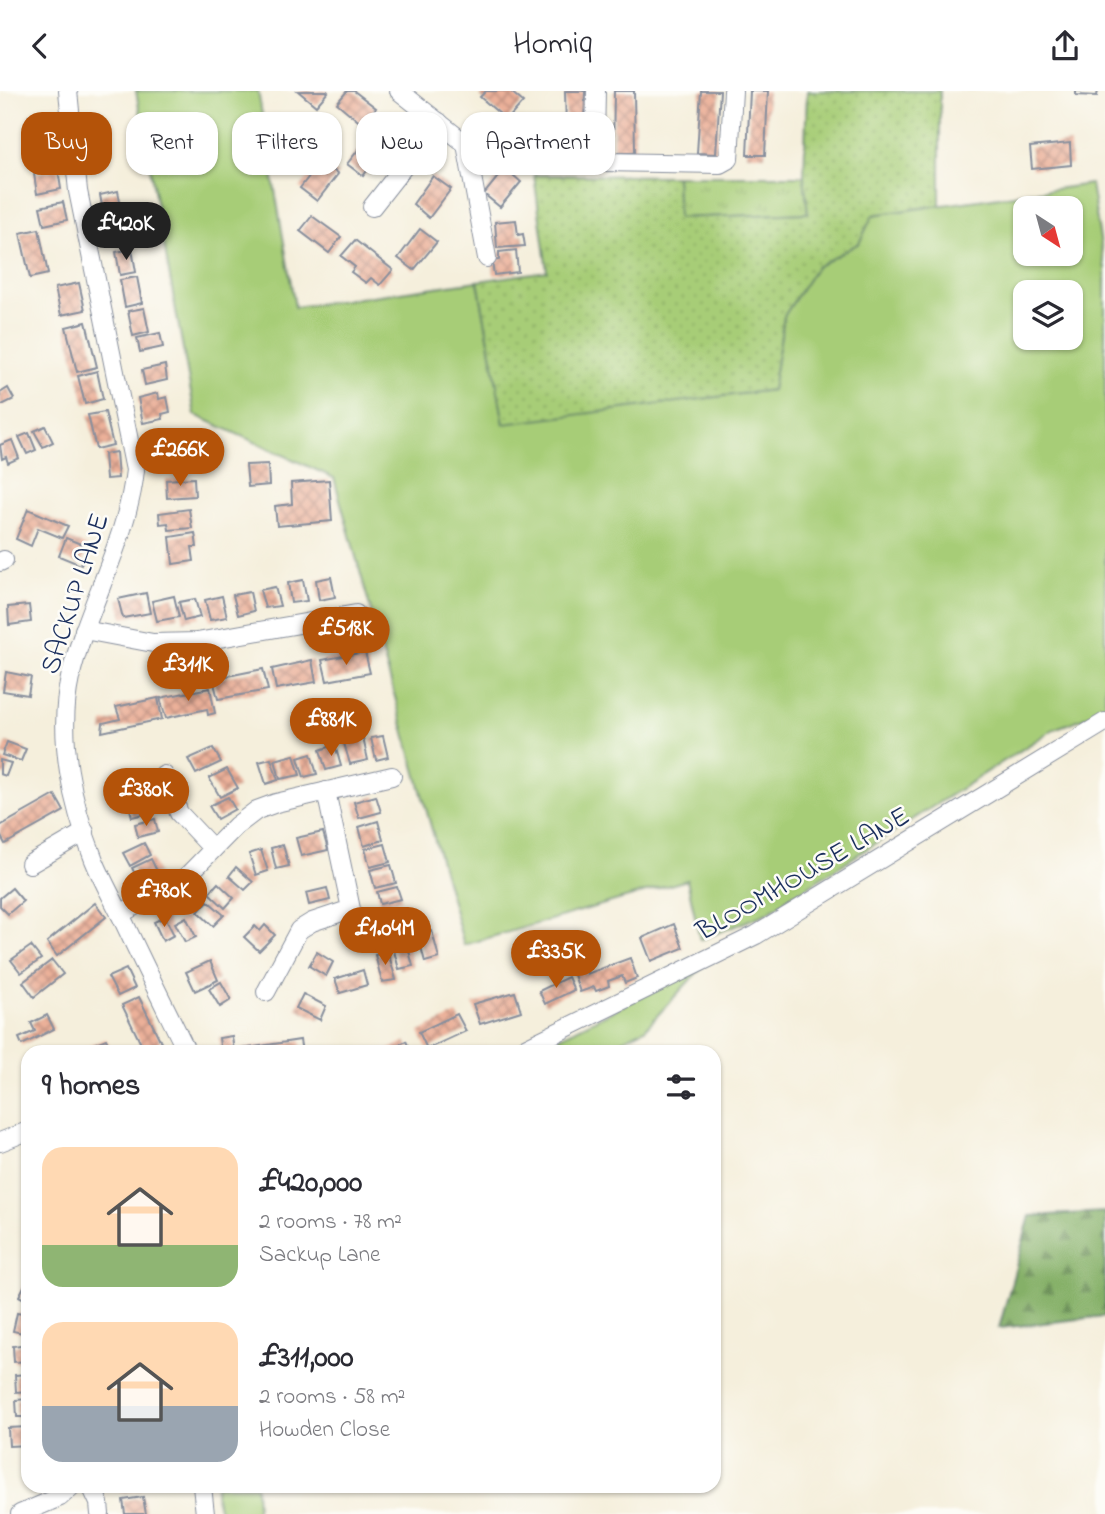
<!DOCTYPE html>
<html lang="en">
<head>
<meta charset="utf-8">
<style>
  :root { --surface:#fff; --page:#f7f7f7; --text:#2b2b33; --muted:#7c7c81; --accent:#b45309 }
  body { margin:0; font-family:"Indie Flower",sans-serif; background:var(--page); color:var(--text); height:100vh; display:flex; flex-direction:column; font-size:26px; white-space:nowrap }
  * { box-sizing:border-box; margin:0 }
  p { font-size:23px; color:var(--muted) }
  .icon { flex:none; width:38px; height:38px; fill:none; stroke:currentColor; stroke-width:2; stroke-linecap:round; stroke-linejoin:round }
  .map { position:relative; flex:1; overflow:hidden }
  .side { position:absolute; left:21px; top:954px; width:700px; height:448px; display:flex; flex-direction:column; background:var(--surface); border-radius:21px; box-shadow:0 2px 5px #0004 }
  .side>* { flex:none }
  .top-card { position:absolute; left:21px; top:21px; width:700px; height:63px; display:flex; gap:14px }
  .needle { width:46px; rotate:144deg }
  .controls { position:absolute; left:1013px; top:105px; display:grid; gap:14px }
  .controls a { display:grid; place-items:center; width:70px; height:70px; border-radius:14px; background:var(--surface); box-shadow:0 2px 5px #0004; font-size:35px }
  .price { position:absolute; translate:-50% -60px; padding:0 16px; border-radius:24px; background:var(--accent); color:#fff; font-size:23px; line-height:46px; filter:drop-shadow(0 2px 4px #0008) }
  .price::after { content:''; position:absolute; left:50%; top:42px; width:21px; height:16px; margin-left:-10px; background:inherit; clip-path:polygon(0 0,100% 0,50% 100%) }
  .price.active { background:#222; color:#fff }
  ul { padding:0; list-style:none }
  li { display:flex; align-items:center; gap:21px; height:175px; padding:0 21px }
  li span { display:grid; place-items:center; flex:none; width:196px; height:140px; border-radius:21px; color:#555 }
  li>.icon { margin-inline-start:auto }
  span .icon { width:84px; height:84px; fill:#fffc; stroke-width:1 }
  li b { font-size:30px }
  h2 { display:flex; justify-content:space-between; align-items:center; height:84px; padding:0 21px; font-size:30px }
  .tag { padding:0 24px; border-radius:21px; background:var(--surface); box-shadow:0 2px 5px #0004; font-size:24px; line-height:63px }
  .tag.active { background:var(--accent); color:#fff }
  header { display:flex; justify-content:space-between; align-items:center; height:91px; padding:0 21px; background:var(--surface); font-size:32px; font-weight:600 }
  .map>svg:first-child { display:block }
</style>
</head>
<body>
<header><svg class="icon" aria-label="back" viewBox="0 0 24 24"><path d="M15 5l-7 7 7 7"/></svg>Homiq<svg class="icon" aria-label="share" viewBox="0 0 24 24"><path d="M12 15V3M7 8l5-5 5 5M5 13v7h14v-7"/></svg></header>
<div class="map">
<svg width="1105" height="1423" viewBox="0 0 1105 1423">
  <defs>
    <pattern id="forest-firs" width="22" height="20" patternUnits="userSpaceOnUse" patternTransform="scale(1.75)"><rect width="22" height="20" fill="#85b068"/><path d="M5 1l3.5 6h-7zM16 11l3.5 6h-7z" fill="#6c9059"/></pattern>
    <pattern id="park-tufts" width="24" height="20" patternUnits="userSpaceOnUse" patternTransform="scale(1.75)"><rect width="24" height="20" fill="#a7cd77"/><path d="M3 7l-1-3M5 7V3M7 7l1-3M15 17l-1-3M17 17v-4M19 17l1-3" fill="none" stroke="#8fb069"/></pattern>
    <pattern id="garden-dots" width="8" height="8" patternUnits="userSpaceOnUse" patternTransform="scale(1.75)"><rect width="8" height="8" fill="#a7cd77"/><path d="M2 2h.1M6 6h.1" fill="none" stroke="#8fb069" stroke-width="1.8" stroke-linecap="round"/></pattern>
    <pattern id="building-cross-hatch" width="8" height="8" patternUnits="userSpaceOnUse" patternTransform="scale(1.75)"><rect width="8" height="8" fill="#ebb099"/><path d="M0 0l8 8M0 8l8-8" fill="none" stroke="#be9080"/></pattern>
  </defs>
  <rect width="100%" height="100%" fill="#fdfcf7"/>
  <filter id="ink" filterUnits="userSpaceOnUse"><feTurbulence type="fractalNoise" baseFrequency=".0143" numOctaves="2"/><feDisplacementMap in="SourceGraphic" scale="14" xChannelSelector="R" yChannelSelector="G"/><feConvolveMatrix kernelMatrix="1 2 1 2 8 2 1 2 1" color-interpolation-filters="sRGB"/></filter>
  <filter id="wash" filterUnits="userSpaceOnUse"><feTurbulence type="fractalNoise" baseFrequency=".00686" numOctaves="4" result="noise"/><feDisplacementMap in="SourceGraphic" scale="28" xChannelSelector="R" yChannelSelector="G"/><feGaussianBlur stdDeviation="1.57" result="paint"/><feColorMatrix in="noise" values="0 0 0 0 0 0 0 0 0 0 0 0 0 0 0 0 0 1.4 0 .05"/><feComposite in="paint" operator="in"/></filter>
  <g filter="url(#wash)">
    <rect width="100%" height="100%" fill="#f5efdc"/>
    <g fill="#a7cd77" stroke="#617e6a" stroke-width="2" fill-rule="evenodd">
      <path d="M136,0H258L295,216L478,190L504,332L772,299L784,225L816,176L859,152L872,124L1091,93L1105,178V619L1054,638L765,823L700,849L687,789L464,854L334,387L195,324ZM1026,117H1071V163H1026ZM1026,201H1071V247H1026Z"/>
      <path d="M703,875L645,938L599,961H552L548,952Z"/>
      <path d="M216,1395H256L257,1423H221L215,1403Z"/>
    </g>
    <path fill="url(#forest-firs)" stroke="#507063" stroke-width="2" d="M1105,1121V1225L999,1237L1030,1125Z"/>
    <path fill="url(#park-tufts)" stroke="#617e6a" stroke-width="2" d="M676,85H804L808,122L677,127Z"/>
    <path fill="url(#garden-dots)" stroke="#617e6a" stroke-width="2" d="M807,0H940V114L873,124L859,152L816,176L784,225L772,299L504,333L478,190L547,180L534,84L676,85L678,127L808,122L804,85Z"/>
    <g id="blocks">
      <g fill="url(#building-cross-hatch)">
        <path d="M298,0H327L328,1L316,15Z"/>
        <path d="M347,0H354L376,17L363,34L337,12Z"/>
        <path d="M486,0H510L523,11L507,29L480,6Z"/>
        <path d="M565,0H585L584,35L566,36Z"/>
        <path d="M614,0H634L635,62H613Z"/>
        <path d="M701,0H720L716,63L697,62Z"/>
        <path d="M750,0H768L765,64H747Z"/>
        <path d="M1076,0H1098L1097,5L1076,4Z"/>
        <path d="M50,23L57,69L36,72L29,25Z"/>
        <path d="M370,44L385,56L363,85L347,73Z"/>
        <path d="M515,52L532,66L520,81L503,66Z"/>
        <path d="M1070,52L1071,74L1032,78L1030,56Z"/>
        <path d="M321,70L338,83L317,110L300,97Z"/>
        <path d="M505,77L521,91L500,116L484,103Z"/>
        <path d="M58,78L61,98L37,103L34,83Z"/>
        <path d="M433,85L451,98L429,127L413,113Z"/>
        <path d="M118,100L124,132L106,136L100,104Z"/>
        <path d="M63,111L67,129L44,134L40,116Z"/>
        <path d="M312,125L341,146L329,162L300,140Z"/>
        <path d="M516,129L518,144L523,143L525,155L497,157L495,131Z"/>
        <path d="M39,138L48,183L30,187L20,142Z"/>
        <path d="M420,138L437,151L414,179L398,167Z"/>
        <path d="M355,149L393,179L380,194L371,187L366,192L351,181L355,176L341,165Z"/>
        <path d="M132,158L136,181L120,184L116,161Z"/>
        <path d="M516,159L518,181L494,184L492,170L499,169V161Z"/>
        <path d="M137,186L142,212L125,216L120,189Z"/>
        <path d="M79,192L85,219L61,224L55,197Z"/>
        <path d="M144,217L149,241L133,245L128,220Z"/>
        <path d="M86,231L97,276L77,281L66,236Z"/>
        <path d="M160,242L163,256L140,261L137,247Z"/>
        <path d="M165,274L167,289L145,294L142,279Z"/>
        <path d="M97,280L103,308L85,313L78,285Z"/>
        <path d="M8,297L14,308L0,315V302Z"/>
        <path d="M158,302L159,308L167,306L170,321L162,323L163,328L143,332L138,307Z"/>
        <path d="M105,321L113,354L96,358L88,324Z"/>
        <path d="M45,335L53,351L43,356L34,340Z"/>
        <path d="M29,342L36,359L27,363L19,346Z"/>
        <path d="M171,348L175,369L154,373L149,353Z"/>
        <path d="M12,349L19,367L8,372L6,366L2,368L0,354Z"/>
        <path d="M116,361L118,387L106,388L104,363Z"/>
        <path d="M268,373L269,394L248,396L246,374Z"/>
        <path d="M194,387L195,405L167,407L166,389Z"/>
        <path d="M329,389L332,430L277,435L275,415L292,413L291,392Z"/>
        <path d="M28,418L68,435L62,447L38,437L31,455L16,448Z"/>
        <path d="M189,418L192,437L169,439L168,432L160,433L159,422Z"/>
        <path d="M195,442L197,456H192L194,470L173,473L170,446Z"/>
        <path d="M66,447L88,456L81,474L59,465Z"/>
        <path d="M331,486L335,506L319,509L316,489Z"/>
        <path d="M303,489L307,510L291,512L288,492Z"/>
        <path d="M275,496L280,515L265,517L260,499Z"/>
        <path d="M250,501L254,520L238,524L233,504Z"/>
        <path d="M146,502L150,522L123,527L118,508Z"/>
        <path d="M174,505L179,526L157,530L152,510Z"/>
        <path d="M222,505L227,526L210,529L205,509Z"/>
        <path d="M195,508L200,526L184,530L179,511Z"/>
        <path d="M29,514L31,531L9,534L8,516Z"/>
        <path d="M365,561L370,582L327,590L322,569Z"/>
        <path d="M312,569L316,591L276,598L272,578Z"/>
        <path d="M263,578L268,599L218,608L213,588Z"/>
        <path d="M6,581L31,586L28,604L3,600Z"/>
        <path d="M210,597L215,622L208,624L207,618L166,627L160,607Z"/>
        <path d="M158,607L162,628L102,641L103,632L120,628L116,616Z"/>
        <path d="M383,645L388,666L376,669L371,647Z"/>
        <path d="M363,647L368,669L350,673L344,652Z"/>
        <path d="M7,651L26,658L21,670L2,664Z"/>
        <path d="M335,654L341,675L326,679L320,659Z"/>
        <path d="M213,657L221,671L196,683L188,668Z"/>
        <path d="M311,663L317,683L304,686L298,667Z"/>
        <path d="M294,664L300,684L280,688L275,669Z"/>
        <path d="M271,668L278,689L266,693L259,671Z"/>
        <path d="M0,669L11,672L6,685L0,683Z"/>
        <path d="M227,678L238,697L220,706L209,687Z"/>
        <path d="M143,689L146,701L125,707L121,695Z"/>
        <path d="M55,704L64,720L5,753L0,744V735Z"/>
        <path d="M376,705L381,721L359,727L354,711Z"/>
        <path d="M228,706L235,718L217,728L209,715Z"/>
        <path d="M150,709L153,721L132,726L129,714Z"/>
        <path d="M155,728L158,741L138,746L135,733Z"/>
        <path d="M378,730L383,749L364,755L359,736Z"/>
        <path d="M323,741L328,759L301,765L296,747Z"/>
        <path d="M144,752L150,764L130,775L123,762Z"/>
        <path d="M385,753L390,771L370,776L365,758Z"/>
        <path d="M283,754L289,775L276,778L271,757Z"/>
        <path d="M261,759L268,780L256,784L249,763Z"/>
        <path d="M151,768L158,782L139,791L132,777Z"/>
        <path d="M391,774L396,792L375,797L370,779Z"/>
        <path d="M236,776L253,791L245,799L229,785Z"/>
        <path d="M218,792L234,807L225,817L209,802Z"/>
        <path d="M397,796L401,808L380,813L377,801Z"/>
        <path d="M12,797L23,810L8,823L0,815V807Z"/>
        <path d="M327,797L330,809L309,814L306,802Z"/>
        <path d="M208,810L224,824L213,835L198,821Z"/>
        <path d="M95,812L106,826L57,865L47,851Z"/>
        <path d="M165,826L174,844L163,850L154,831Z"/>
        <path d="M186,826L196,846L185,851L175,832Z"/>
        <path d="M674,833L683,857L651,870L642,847Z"/>
        <path d="M265,834L275,844L259,860L244,846L255,835L260,840Z"/>
        <path d="M432,840L439,867L425,871L418,844Z"/>
        <path d="M406,849L413,875L399,878L392,853Z"/>
        <path d="M31,855L41,868L21,882L11,869Z"/>
        <path d="M317,861L333,871L326,885L309,875Z"/>
        <path d="M388,861L396,889L382,891L375,864Z"/>
        <path d="M630,867L637,887L625,892L622,885L608,890L609,895L596,900L594,896L580,901L572,878L584,874L587,883Z"/>
        <path d="M52,869L63,883L34,906L23,891Z"/>
        <path d="M210,870L218,889L195,900L186,881Z"/>
        <path d="M126,878L135,897L118,905L108,886Z"/>
        <path d="M363,879L367,894L340,902L335,888Z"/>
        <path d="M568,886L574,899L545,913L539,900Z"/>
        <path d="M221,891L231,909L220,916L209,898Z"/>
        <path d="M515,901L521,920L480,933L473,913Z"/>
        <path d="M303,903L326,915L320,929L296,917Z"/>
        <path d="M139,906L159,947L165,961H145L142,955L122,914Z"/>
        <path d="M457,923L466,940L427,958L419,941Z"/>
        <path d="M47,924L54,938L22,954L19,947L35,940L31,932Z"/>
        <path d="M232,945L234,961H221L219,947Z"/>
        <path d="M106,948L112,961H77L89,955Z"/>
        <path d="M300,949L302,961H241V958Z"/>
        <path d="M406,950L411,961H385Z"/>
        <path d="M28,1188V1210L19,1205Z"/>
        <path d="M17,1222L28,1224V1243L13,1240Z"/>
        <path d="M28,1253V1270L14,1271L13,1255Z"/>
        <path d="M28,1283V1300L16,1301L15,1284Z"/>
        <path d="M28,1308V1326H17L16,1309Z"/>
        <path d="M28,1336V1354L9,1355L8,1337Z"/>
        <path d="M28,1367V1386H22L21,1368Z"/>
        <path d="M119,1395H140L141,1399L120,1402Z"/>
        <path d="M143,1406L146,1423H125L123,1409Z"/>
      </g>
    </g>
  </g>
  <g filter="url(#ink)">
    <use href="#blocks" fill-opacity="0" stroke="#888f9d" stroke-width="2"/>
    <g fill="none" stroke-linecap="round" stroke-linejoin="round">
      <g stroke="#888f9d" stroke-width="20">
        <g id="minor">
          <path d="M68,0L78,100L135,379C128,448 86,518 70,587C57,646 72,714 94,769C102,789 113,808 122,827C143,872 165,916 187,961"/>
          <path d="M399,0L466,53L487,167"/>
          <path d="M596,0L595,49L602,71L720,73L729,68L733,0"/>
          <path d="M372,116L439,31"/>
          <path d="M0,471L4,469"/>
          <path d="M84,539L153,552L197,551L356,523"/>
          <path d="M164,684L179,722L213,758"/>
          <path d="M30,773L85,741"/>
          <path d="M120,823L183,789L236,735L257,719L276,712L392,685"/>
          <path d="M266,901L299,839L312,831L351,818L326,700"/>
          <path d="M517,961L756,844L1105,631"/>
          <path d="M0,1051L28,1040"/>
          <path d="M91,1395L99,1412L100,1423"/>
          <path d="M202,1395L205,1423"/>
          <path d="M20,1423L60,1406L72,1395"/>
        </g>
      </g>
      <use href="#minor" stroke="#fff" stroke-width="18"/>
    </g>
  </g>
  <g text-anchor="middle" stroke-width="5" stroke-linejoin="round" paint-order="stroke">
    <g font-size="28" fill="#1b2f5e" stroke="#fdfcf7">
      <text transform="translate(73 502) rotate(-72)" y="10">SACKUP LANE</text>
      <text transform="translate(802 781) rotate(-30)" y="10">BLOOMHOUSE LANE</text>
    </g>
  </g>
</svg>
<div class="controls">
<a><svg class="needle" viewBox="-14 -14 28 28"><path d="M0-13l5 13h-10z" fill="#e53935"/><path d="M0 13l5-13h-10z" fill="#7c7c81"/></svg></a>
<a><svg class="icon" aria-label="layers" viewBox="0 0 24 24"><path d="M12 4l9 5-9 5-9-5zM3 14l9 5 9-5"/></svg></a>
</div>
<b class="price active" style="left:126px;top:171px">£420K</b>
<b class="price" style="left:180px;top:397px">£266K</b>
<b class="price" style="left:346px;top:576px">£518K</b>
<b class="price" style="left:188px;top:612px">£311K</b>
<b class="price" style="left:331px;top:667px">£881K</b>
<b class="price" style="left:146px;top:737px">£380K</b>
<b class="price" style="left:164px;top:838px">£780K</b>
<b class="price" style="left:385px;top:876px">£1.04M</b>
<b class="price" style="left:556px;top:899px">£335K</b>
<div class="top-card">
<a class="tag active">Buy</a>
<a class="tag">Rent</a>
<a class="tag">Filters</a>
<a class="tag">New</a>
<a class="tag">Apartment</a>
</div>
<section class="side">
<h2>9 homes<svg class="icon" aria-label="filters" viewBox="0 0 24 24"><path d="M4 7h16M4 17h16"/><circle cx="9" cy="7" r="2"/><circle cx="15" cy="17" r="2"/></svg></h2>
<ul>
<li><span style="background:linear-gradient(#ffd9b3 70%,#8fb573 0)"><svg class="icon" aria-label="home" viewBox="0 0 24 24"><path d="M3 11l9-7 9 7M6 9v11h12V9"/></svg></span><div><b>£420,000</b><p>2 rooms · 78 m²</p><p>Sackup Lane</p></div></li>
<li><span style="background:linear-gradient(#ffd9b3 60%,#9aa5b1 0)"><svg class="icon" aria-label="home" viewBox="0 0 24 24"><path d="M3 11l9-7 9 7M6 9v11h12V9"/></svg></span><div><b>£311,000</b><p>2 rooms · 58 m²</p><p>Howden Close</p></div></li>
</ul>
</section>
</div>
</body>
</html>
